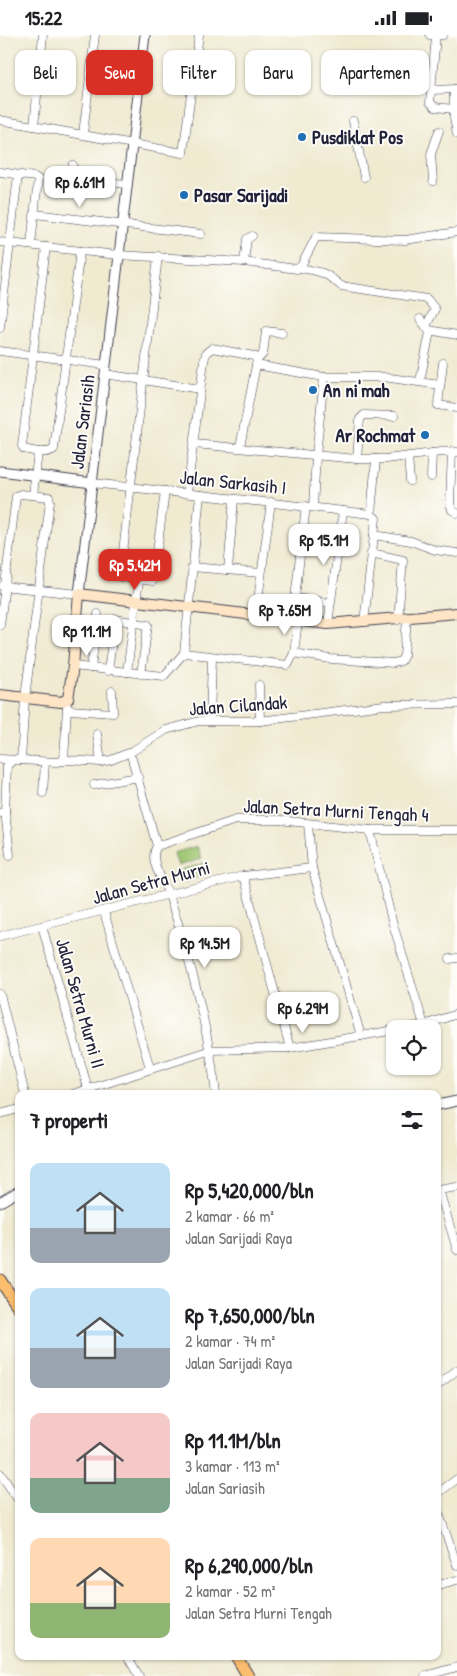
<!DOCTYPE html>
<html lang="id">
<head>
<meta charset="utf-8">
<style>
  :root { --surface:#fff; --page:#f2f2f2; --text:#202124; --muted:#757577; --accent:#d93025 }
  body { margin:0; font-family:"Patrick Hand",sans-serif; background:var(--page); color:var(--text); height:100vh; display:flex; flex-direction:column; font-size:19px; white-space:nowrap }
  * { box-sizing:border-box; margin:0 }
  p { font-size:16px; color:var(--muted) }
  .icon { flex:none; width:28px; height:28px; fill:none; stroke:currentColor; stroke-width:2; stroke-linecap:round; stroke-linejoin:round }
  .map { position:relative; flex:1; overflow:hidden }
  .panel { position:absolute; left:15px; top:1055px; width:426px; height:570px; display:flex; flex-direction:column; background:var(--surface); border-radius:10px; box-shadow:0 1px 4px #0004 }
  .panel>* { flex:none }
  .banner { position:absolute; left:15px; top:15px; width:428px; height:45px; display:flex; gap:10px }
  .fabs { position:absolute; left:386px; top:985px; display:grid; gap:10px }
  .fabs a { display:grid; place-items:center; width:55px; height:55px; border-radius:10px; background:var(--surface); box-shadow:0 1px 4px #0004; font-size:25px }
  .price { position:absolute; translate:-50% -42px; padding:0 11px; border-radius:10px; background:#fff; color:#222; font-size:16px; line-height:32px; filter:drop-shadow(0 1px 2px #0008) }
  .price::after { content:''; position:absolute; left:50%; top:30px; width:15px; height:11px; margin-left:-8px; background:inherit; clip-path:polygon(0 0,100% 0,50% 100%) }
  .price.on { background:var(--accent); color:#fff }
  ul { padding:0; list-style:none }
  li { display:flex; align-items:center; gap:15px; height:125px; padding:0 15px }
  li span { display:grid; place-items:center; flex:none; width:140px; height:100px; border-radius:10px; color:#555 }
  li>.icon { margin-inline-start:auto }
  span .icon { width:60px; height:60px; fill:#fffc; stroke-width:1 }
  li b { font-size:21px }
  h2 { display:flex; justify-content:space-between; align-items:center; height:60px; padding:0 15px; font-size:21px }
  .chip { padding:0 18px; border-radius:10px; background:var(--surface); box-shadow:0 1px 4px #0004; font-size:18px; line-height:45px }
  .chip.on { background:var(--accent); color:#fff }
  .status { display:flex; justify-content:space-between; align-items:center; height:35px; padding:0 25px; background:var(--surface); direction:ltr }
  .status svg { height:14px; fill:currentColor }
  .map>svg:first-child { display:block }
</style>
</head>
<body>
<div class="status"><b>15:22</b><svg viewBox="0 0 49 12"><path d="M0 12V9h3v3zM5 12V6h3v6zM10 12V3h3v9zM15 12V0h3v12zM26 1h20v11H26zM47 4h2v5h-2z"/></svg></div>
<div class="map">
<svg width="457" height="1641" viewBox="0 0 457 1641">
  <rect width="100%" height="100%" fill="#fdfcf7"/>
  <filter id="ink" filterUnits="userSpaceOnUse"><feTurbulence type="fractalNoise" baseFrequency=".02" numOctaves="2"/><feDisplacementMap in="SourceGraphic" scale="10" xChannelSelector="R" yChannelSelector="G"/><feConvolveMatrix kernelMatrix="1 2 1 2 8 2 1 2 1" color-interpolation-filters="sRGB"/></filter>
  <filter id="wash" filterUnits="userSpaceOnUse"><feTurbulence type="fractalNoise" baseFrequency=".0096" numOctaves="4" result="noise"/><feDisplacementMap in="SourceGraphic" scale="20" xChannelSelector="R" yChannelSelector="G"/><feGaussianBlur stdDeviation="1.12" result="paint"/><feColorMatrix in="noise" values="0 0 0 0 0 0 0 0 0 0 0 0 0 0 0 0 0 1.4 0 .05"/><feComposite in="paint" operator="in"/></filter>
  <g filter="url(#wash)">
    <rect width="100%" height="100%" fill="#f0ead1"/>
    <g fill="#a2c974" stroke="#627658">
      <path d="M197,811L201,824L178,831L174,818Z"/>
      <path d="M204,828L208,839L185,847L181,835Z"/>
    </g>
  </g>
  <g filter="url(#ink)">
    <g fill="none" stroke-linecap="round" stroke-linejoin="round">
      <g stroke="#414052" stroke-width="9">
        <g id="minor">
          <path d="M430,0H443"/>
          <path d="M436,1L430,67L435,72L454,74"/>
          <path d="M454,54V82L457,99"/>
          <path d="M432,55L457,54"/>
          <path d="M0,85L183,118L199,0"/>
          <path d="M353,86L364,142"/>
          <path d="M34,91L43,0"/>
          <path d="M83,99L95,0"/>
          <path d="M73,130L72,142L74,144L127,149"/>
          <path d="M0,137L35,142L38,144L31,210"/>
          <path d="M433,146L431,119L439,96"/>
          <path d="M35,179L201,199"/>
          <path d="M0,207L118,220L244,227L247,204L252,201"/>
          <path d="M46,212L22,411L24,414C33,416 47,420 54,414L80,216"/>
          <path d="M158,221L120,542L153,546L165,456"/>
          <path d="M244,227L297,234L301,231L316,202L405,205L457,197"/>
          <path d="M300,233C322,237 324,236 341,251L427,264L435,274L426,291"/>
          <path d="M420,284L430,297L420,346"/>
          <path d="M0,293L18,140"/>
          <path d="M429,295L457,300"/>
          <path d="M0,316L106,330"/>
          <path d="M257,325L263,319L266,296L282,298"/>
          <path d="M443,328L438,370L457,373"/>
          <path d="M256,330L324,342H383L440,350"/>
          <path d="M105,339L200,354"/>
          <path d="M194,409L357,424L360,384L364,380L394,381"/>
          <path d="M452,416L450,468L452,475L457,478"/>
          <path d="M408,422L410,446"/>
          <path d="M357,424H386L441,417H457"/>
          <path d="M431,442L432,418"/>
          <path d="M92,448L371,479"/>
          <path d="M187,458L204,326L206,318L212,313L254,321L257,325L240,412"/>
          <path d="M33,460L38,417"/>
          <path d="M306,471L295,563L330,568"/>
          <path d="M313,472L316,421L324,342"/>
          <path d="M374,500L411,506L435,515L457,518"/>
          <path d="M371,518L403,525L398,585"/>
          <path d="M192,532L261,538"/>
          <path d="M228,535L234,464"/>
          <path d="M2,551L79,559"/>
          <path d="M256,580L271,467"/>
          <path d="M364,587L376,483L371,479L376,424"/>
          <path d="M328,589L343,476"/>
          <path d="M0,590L16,461L21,459L49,462L50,466L25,663L21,725"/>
          <path d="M184,618L288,630L294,618L330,624L394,628L401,626L404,620L407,584"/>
          <path d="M294,618L298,586"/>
          <path d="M73,631L164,641L184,618L200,460"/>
          <path d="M91,633L98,579"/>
          <path d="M108,636L115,584L148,590L141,639"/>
          <path d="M127,637L139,545"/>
          <path d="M259,650L260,686"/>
          <path d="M70,675L113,678L112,656"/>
          <path d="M210,685L212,623"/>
          <path d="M97,699L101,727"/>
          <path d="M0,724L57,727L67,725L101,727L111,725L131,717L166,695L199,686H260L384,670L457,669"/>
          <path d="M132,724L157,811C147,827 165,846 170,863C191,928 208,991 216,1059"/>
          <path d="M64,726L67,671"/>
          <path d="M94,750L138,742"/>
          <path d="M43,758L45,727"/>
          <path d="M5,776L10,820"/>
          <path d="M0,778L5,776L7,731L13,725"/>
          <path d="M308,789L312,833L361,1001"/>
          <path d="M370,795L392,886L424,990"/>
          <path d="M157,811L236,785H279L370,795H457"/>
          <path d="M243,841L290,1013"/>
          <path d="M104,877L150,1033"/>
          <path d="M42,891L88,1054"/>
          <path d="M0,901L243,841L312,833"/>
          <path d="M450,924L457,923"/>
          <path d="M0,959L25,1059"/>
          <path d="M401,994L424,990L457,979"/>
          <path d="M73,1059L211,1015L290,1013L395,995"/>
          <path d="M0,1079L19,1074"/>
          <path d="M438,1155L457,1152"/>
          <path d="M439,1155L457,1215"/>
          <path d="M438,1350L457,1335"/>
          <path d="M0,1438L19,1466"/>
          <path d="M438,1458L457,1444"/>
          <path d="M438,1476L457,1530"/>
          <path d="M438,1550L457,1545"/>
          <path d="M127,1621L139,1641"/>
          <path d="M425,1641L457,1632"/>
        </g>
      </g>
      <g stroke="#414052" stroke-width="11">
        <g id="tertiary">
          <path d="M0,436L92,448"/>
          <path d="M79,559L145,0"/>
          <path d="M438,1070L457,1066"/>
          <path d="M0,1167L19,1156"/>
        </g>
      </g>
      <g stroke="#414052" stroke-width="12">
        <path id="secondary" d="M0,660L61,667L68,664L73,631L79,559L328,589L457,578"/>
      </g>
      <g stroke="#414052" stroke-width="13">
        <g id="primary">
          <path d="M0,1245L19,1273"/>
          <path d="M236,1621L248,1641"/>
        </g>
      </g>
      <use href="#minor" stroke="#fff" stroke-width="8"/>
      <use href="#tertiary" stroke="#fff" stroke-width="9"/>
      <use href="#secondary" stroke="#fde5c5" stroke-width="10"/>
      <use href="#primary" stroke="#fbbd6e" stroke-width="11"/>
    </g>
  </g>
  <g fill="#1f6fb2" stroke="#fdfcf7" stroke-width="2">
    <circle cx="302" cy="102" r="5"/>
    <circle cx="184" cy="160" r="5"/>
    <circle cx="313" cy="355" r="5"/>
    <circle cx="425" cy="400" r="5"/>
  </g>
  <g text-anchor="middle" stroke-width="4" stroke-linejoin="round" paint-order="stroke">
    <g font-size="19" font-weight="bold" fill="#22223b" stroke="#fdfcf7" text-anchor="start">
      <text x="312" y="109">Pusdiklat Pos</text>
      <text x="194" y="167">Pasar Sarijadi</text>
      <text x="323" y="362">An ni'mah</text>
      <text x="415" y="407" text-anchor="end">Ar Rochmat</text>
    </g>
    <g font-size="19" fill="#22223b" stroke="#fdfcf7">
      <text transform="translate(82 387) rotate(-83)" y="7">Jalan Sariasih</text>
      <text transform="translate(233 447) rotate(6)" y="7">Jalan Sarkasih I</text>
      <text transform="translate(238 670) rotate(-4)" y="7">Jalan Cilandak</text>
      <text transform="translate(336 775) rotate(3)" y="7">Jalan Setra Murni Tengah 4</text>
      <text transform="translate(151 847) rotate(-15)" y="7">Jalan Setra Murni</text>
      <text transform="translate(81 968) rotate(74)" y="7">Jalan Setra Murni II</text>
    </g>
  </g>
</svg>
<div class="fabs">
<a><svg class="icon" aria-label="locate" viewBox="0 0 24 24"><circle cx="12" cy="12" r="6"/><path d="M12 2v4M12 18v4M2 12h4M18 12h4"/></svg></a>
</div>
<b class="price" style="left:80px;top:173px">Rp 6.61M</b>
<b class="price" style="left:324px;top:531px">Rp 15.1M</b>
<b class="price on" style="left:135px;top:556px">Rp 5.42M</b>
<b class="price" style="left:285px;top:601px">Rp 7.65M</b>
<b class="price" style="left:87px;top:622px">Rp 11.1M</b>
<b class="price" style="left:205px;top:934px">Rp 14.5M</b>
<b class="price" style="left:303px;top:999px">Rp 6.29M</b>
<div class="banner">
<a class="chip">Beli</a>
<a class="chip on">Sewa</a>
<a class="chip">Filter</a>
<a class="chip">Baru</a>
<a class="chip">Apartemen</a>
</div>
<section class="panel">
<h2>7 properti<svg class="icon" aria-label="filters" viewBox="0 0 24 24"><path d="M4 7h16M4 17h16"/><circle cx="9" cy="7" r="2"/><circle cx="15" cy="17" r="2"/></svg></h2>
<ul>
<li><span style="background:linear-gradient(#bfe0f5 65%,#9aa5b1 0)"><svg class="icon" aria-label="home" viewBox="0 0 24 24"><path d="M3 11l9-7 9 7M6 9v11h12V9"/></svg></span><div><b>Rp 5,420,000/bln</b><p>2 kamar · 66 m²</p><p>Jalan Sarijadi Raya</p></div></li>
<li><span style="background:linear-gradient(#bfe0f5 60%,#9aa5b1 0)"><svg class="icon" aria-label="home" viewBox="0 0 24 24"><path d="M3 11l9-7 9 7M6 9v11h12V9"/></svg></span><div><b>Rp 7,650,000/bln</b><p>2 kamar · 74 m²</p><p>Jalan Sarijadi Raya</p></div></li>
<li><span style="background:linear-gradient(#f6c9c9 65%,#7fa58c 0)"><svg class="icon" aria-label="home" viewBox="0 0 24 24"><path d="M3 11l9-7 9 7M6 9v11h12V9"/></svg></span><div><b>Rp 11.1M/bln</b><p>3 kamar · 113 m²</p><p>Jalan Sariasih</p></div></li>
<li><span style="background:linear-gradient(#ffd9b3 65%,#8fb573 0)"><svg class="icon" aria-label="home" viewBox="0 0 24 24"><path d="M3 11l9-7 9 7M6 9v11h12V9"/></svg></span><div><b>Rp 6,290,000/bln</b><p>2 kamar · 52 m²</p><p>Jalan Setra Murni Tengah</p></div></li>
</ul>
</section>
</div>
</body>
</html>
